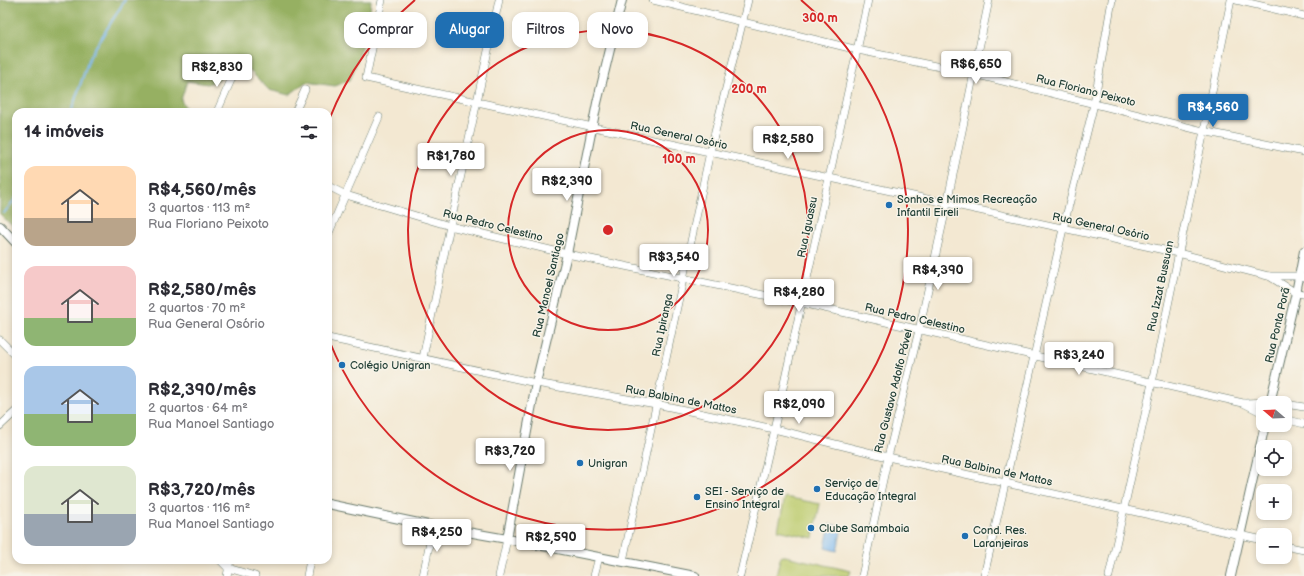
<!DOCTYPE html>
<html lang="pt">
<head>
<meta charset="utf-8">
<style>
  :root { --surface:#fff; --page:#f7f7f7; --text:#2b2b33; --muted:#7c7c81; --accent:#1f6fb2 }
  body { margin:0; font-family:"Balsamiq Sans",sans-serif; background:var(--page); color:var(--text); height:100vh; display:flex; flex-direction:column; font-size:15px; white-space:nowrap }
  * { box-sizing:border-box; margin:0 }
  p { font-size:13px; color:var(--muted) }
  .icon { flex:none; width:22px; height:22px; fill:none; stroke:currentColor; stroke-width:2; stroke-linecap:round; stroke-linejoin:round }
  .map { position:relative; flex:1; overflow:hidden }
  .side { position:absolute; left:12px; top:108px; width:320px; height:456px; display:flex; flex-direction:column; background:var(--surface); border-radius:12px; box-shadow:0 2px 6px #0003 }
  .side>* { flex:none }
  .top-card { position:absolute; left:344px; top:12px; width:380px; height:36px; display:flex; gap:8px }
  .needle { width:26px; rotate:289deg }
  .tools { position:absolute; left:1256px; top:396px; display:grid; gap:8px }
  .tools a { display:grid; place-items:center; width:36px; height:36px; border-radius:8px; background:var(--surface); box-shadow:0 2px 6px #0003; font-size:20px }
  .price { position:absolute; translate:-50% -34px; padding:0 9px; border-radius:4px; background:#fff; color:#222; font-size:13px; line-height:26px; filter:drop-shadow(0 1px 2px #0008) }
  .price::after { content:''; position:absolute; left:50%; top:24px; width:12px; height:9px; margin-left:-6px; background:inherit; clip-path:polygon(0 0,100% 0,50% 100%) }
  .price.active { background:var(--accent); color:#fff }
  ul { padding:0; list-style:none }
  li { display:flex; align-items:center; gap:12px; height:100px; padding:0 12px }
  li span { display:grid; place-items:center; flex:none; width:112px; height:80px; border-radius:12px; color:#555 }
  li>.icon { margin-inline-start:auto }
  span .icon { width:48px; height:48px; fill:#fffc; stroke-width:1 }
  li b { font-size:17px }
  h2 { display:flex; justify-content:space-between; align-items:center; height:48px; padding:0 12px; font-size:17px }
  .tag { padding:0 14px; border-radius:12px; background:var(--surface); box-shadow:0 2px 6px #0003; font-size:14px; line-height:36px }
  .tag.active { background:var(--accent); color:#fff }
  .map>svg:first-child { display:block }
</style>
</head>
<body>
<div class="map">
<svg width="1304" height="576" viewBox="0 0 1304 576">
  <rect width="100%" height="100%" fill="#f7f3e8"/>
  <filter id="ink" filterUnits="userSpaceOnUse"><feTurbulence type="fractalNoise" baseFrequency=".025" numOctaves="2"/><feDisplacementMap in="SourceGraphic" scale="8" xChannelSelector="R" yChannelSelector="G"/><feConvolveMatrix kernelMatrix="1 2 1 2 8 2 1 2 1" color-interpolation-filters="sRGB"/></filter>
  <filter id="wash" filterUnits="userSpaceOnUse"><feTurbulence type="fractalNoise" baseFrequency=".012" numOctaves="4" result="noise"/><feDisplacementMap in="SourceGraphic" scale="16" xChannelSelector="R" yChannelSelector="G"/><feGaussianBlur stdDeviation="0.9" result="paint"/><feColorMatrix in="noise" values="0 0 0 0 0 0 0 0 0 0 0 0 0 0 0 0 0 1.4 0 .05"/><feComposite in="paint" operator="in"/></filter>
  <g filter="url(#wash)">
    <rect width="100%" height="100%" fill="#f3e8d2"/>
    <g fill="#bdcc6f" stroke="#6e8452">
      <path d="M785,497L820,504L813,538L778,530Z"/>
      <path d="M781,555L851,571L849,576H776Z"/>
    </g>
    <path fill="#96b062" stroke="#5a764b" d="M0,0H371C370,28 360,55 350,80L335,86L306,82L289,95L269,90L250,71L229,61L221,78L208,84L187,81L181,100L188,112H16V230L0,214Z"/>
    <path fill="#80bbf2" stroke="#507c93" d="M830,524L842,527L837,551L825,548Z"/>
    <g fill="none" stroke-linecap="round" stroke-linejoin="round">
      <g stroke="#80bbf2" stroke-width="2">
        <path d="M71,112L90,56L125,0"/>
        <path d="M4,213L16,198"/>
      </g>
    </g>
  </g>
  <g filter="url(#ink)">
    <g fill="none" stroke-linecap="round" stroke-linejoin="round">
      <g stroke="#69796b" stroke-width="8">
        <g id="minor">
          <path d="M382,0L366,78L1178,253L1268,276H1299L1304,278"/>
          <path d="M653,0L858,50L974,74L1203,131L1304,152"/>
          <path d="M1236,0L1304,16"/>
          <path d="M217,112L235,71"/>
          <path d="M295,112L305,90"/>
          <path d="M328,186L346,195L450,226L567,254L802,303L1243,403L1263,413"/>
          <path d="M328,235L379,117"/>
          <path d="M1269,276L1296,293L1304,294"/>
          <path d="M328,338L536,383L656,404L774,429L888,457L1263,540"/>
          <path d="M0,340L16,356"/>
          <path d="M423,358L450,226L499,0"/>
          <path d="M1245,403L1270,402L1278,403"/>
          <path d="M1285,404L1304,407"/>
          <path d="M1285,419L1304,424"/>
          <path d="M0,426L16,411"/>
          <path d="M1285,546L1304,550"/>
          <path d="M220,560L228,568L255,576"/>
          <path d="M623,561L710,152L748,0"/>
          <path d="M227,576L230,560"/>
          <path d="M307,576L310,560"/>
          <path d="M423,576L433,526"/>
          <path d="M499,576L507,539"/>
          <path d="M594,576L599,557"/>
          <path d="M740,576L774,429L868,0"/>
          <path d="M862,576L888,457L919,330L947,204L989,0"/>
          <path d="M984,576L1063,229L1094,104L1112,0"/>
          <path d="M1109,576L1152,383L1231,0"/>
        </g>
      </g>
      <g stroke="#69796b" stroke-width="10">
        <g id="tertiary">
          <path d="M0,226L16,243"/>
          <path d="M1270,403L1296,293L1304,251"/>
          <path d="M328,504L433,526L507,539L695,576"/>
          <path d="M507,539L536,383L567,254L597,103L622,0"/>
          <path d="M1231,576L1265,425"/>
        </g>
      </g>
      <use href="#minor" stroke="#fff" stroke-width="7"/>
      <use href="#tertiary" stroke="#fff" stroke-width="8"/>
    </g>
  </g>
  <g fill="none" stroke="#d62828" stroke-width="2">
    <circle cx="608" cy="230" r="100"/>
    <circle cx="608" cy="230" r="200"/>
    <path d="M329 120A300 300 0 0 1 415 0M801 0A300 300 0 1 1 329 340"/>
  </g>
  <g fill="#1f6fb2" stroke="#f7f3e8" stroke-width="1.5">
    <circle cx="889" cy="205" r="4"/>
    <circle cx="342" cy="365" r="4"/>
    <circle cx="580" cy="463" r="4"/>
    <circle cx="817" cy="489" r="4"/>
    <circle cx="697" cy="497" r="4"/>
    <circle cx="811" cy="528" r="4"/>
    <circle cx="965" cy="536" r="4"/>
  </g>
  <g text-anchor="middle" stroke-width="3" stroke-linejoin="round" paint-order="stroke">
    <g font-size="11" fill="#1f3d34" stroke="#f7f3e8">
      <text transform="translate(1086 90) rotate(14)" y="4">Rua Floriano Peixoto</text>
      <text transform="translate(679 135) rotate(12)" y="4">Rua General Osório</text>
      <text transform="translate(493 225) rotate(14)" y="4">Rua Pedro Celestino</text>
      <text transform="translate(1101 226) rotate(12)" y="4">Rua General Osório</text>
      <text transform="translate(807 227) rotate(-78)" y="4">Rua Iguassu</text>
      <text transform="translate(548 285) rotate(-77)" y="4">Rua Manoel Santiago</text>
      <text transform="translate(1160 286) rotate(-78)" y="4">Rua Izzat Bussuan</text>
      <text transform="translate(915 318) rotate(13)" y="4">Rua Pedro Celestino</text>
      <text transform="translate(662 325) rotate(-78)" y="4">Rua Ipiranga</text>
      <text transform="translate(1277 325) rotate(-77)" y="4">Rua Ponta Porã</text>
      <text transform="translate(893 391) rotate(-76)" y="4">Rua Gustavo Adolfo Pável</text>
      <text transform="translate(681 399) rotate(11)" y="4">Rua Balbina de Mattos</text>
      <text transform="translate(997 470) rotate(12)" y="4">Rua Balbina de Mattos</text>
    </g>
    <g font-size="11" fill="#1f3d34" stroke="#f7f3e8" text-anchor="start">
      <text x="897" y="203">Sonhos e Mimos Recreação<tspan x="897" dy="13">Infantil Eireli</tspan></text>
      <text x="350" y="369">Colégio Unigran</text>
      <text x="588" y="467">Unigran</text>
      <text x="825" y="487">Serviço de<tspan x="825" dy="13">Educação Integral</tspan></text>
      <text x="705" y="495">SEI - Serviço de<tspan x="705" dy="13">Ensino Integral</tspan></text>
      <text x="819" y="532">Clube Samambaia</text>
      <text x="973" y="534">Cond. Res.<tspan x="973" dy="13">Laranjeiras</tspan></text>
    </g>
  </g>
  <circle cx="608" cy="230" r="6" fill="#d62828" stroke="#f7f3e8" stroke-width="2"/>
  <g font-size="12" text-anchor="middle" font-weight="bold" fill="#d62828" stroke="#f7f3e8" stroke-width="3" stroke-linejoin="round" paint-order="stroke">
    <text x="820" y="22">300 m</text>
    <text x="749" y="93">200 m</text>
    <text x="679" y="163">100 m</text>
  </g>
</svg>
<div class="tools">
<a><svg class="needle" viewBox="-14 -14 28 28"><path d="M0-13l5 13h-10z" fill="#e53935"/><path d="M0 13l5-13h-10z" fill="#7c7c81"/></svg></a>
<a><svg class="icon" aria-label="locate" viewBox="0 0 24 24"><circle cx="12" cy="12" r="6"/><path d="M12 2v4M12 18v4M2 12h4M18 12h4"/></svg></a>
<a>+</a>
<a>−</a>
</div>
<b class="price" style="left:976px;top:85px">R$6,650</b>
<b class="price" style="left:217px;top:88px">R$2,830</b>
<b class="price active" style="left:1213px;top:128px">R$4,560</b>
<b class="price" style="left:788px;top:160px">R$2,580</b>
<b class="price" style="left:451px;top:177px">R$1,780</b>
<b class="price" style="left:567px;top:202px">R$2,390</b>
<b class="price" style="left:674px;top:278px">R$3,540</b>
<b class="price" style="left:938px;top:291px">R$4,390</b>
<b class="price" style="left:799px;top:313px">R$4,280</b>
<b class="price" style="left:1079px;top:376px">R$3,240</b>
<b class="price" style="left:799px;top:425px">R$2,090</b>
<b class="price" style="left:510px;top:472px">R$3,720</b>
<b class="price" style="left:437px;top:553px">R$4,250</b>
<b class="price" style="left:551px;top:558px">R$2,590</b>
<div class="top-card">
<a class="tag">Comprar</a>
<a class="tag active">Alugar</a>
<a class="tag">Filtros</a>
<a class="tag">Novo</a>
</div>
<section class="side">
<h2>14 imóveis<svg class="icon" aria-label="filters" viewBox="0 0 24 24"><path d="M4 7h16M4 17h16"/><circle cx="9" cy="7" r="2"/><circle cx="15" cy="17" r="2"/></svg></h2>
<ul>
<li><span style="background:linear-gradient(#ffd9b3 65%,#b9a48a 0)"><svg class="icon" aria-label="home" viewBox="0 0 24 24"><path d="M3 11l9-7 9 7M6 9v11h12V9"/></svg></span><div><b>R$4,560/mês</b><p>3 quartos · 113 m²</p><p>Rua Floriano Peixoto</p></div></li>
<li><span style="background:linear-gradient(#f6c9c9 65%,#8fb573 0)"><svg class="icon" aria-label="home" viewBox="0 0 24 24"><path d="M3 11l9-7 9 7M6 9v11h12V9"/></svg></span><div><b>R$2,580/mês</b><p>2 quartos · 70 m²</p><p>Rua General Osório</p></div></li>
<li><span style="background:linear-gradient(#a9c7e8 60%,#8fb573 0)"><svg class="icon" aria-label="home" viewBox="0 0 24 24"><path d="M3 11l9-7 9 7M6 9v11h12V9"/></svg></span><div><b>R$2,390/mês</b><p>2 quartos · 64 m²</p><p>Rua Manoel Santiago</p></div></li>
<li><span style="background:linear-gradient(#dfe7d0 60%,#9aa5b1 0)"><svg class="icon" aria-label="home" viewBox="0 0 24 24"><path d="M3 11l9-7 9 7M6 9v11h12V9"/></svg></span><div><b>R$3,720/mês</b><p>3 quartos · 116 m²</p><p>Rua Manoel Santiago</p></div></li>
</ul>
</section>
</div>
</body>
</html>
